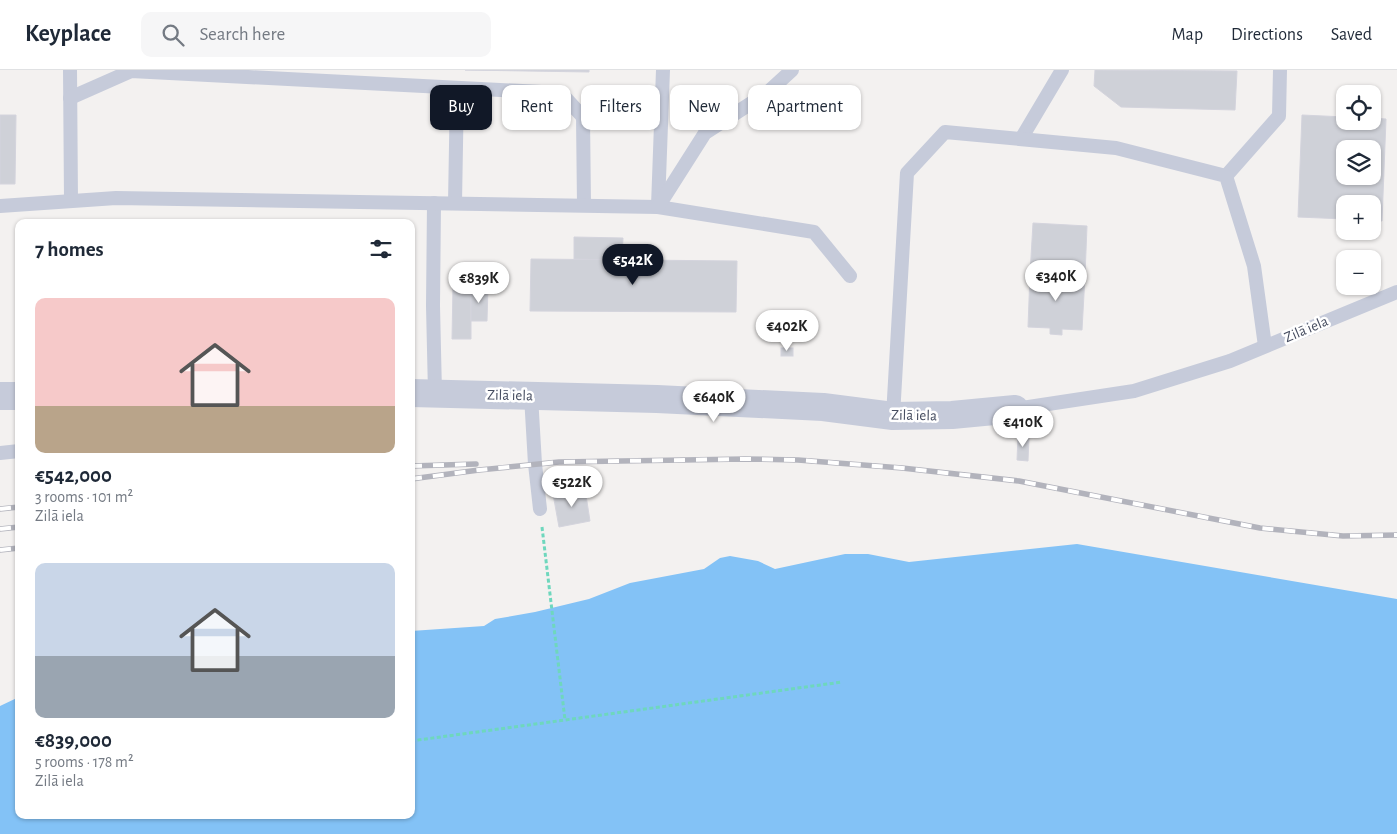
<!DOCTYPE html>
<html lang="en">
<head>
<meta charset="utf-8">
<style>
  :root { --surface:#fff; --page:#f6f6f7; --text:#1f2937; --muted:#747a83; --line:#e0e1e3; --accent:#111827 }
  body { margin:0; font-family:"Alegreya Sans",sans-serif; background:var(--page); color:var(--text); height:100vh; display:flex; flex-direction:column; font-size:19px; white-space:nowrap }
  * { box-sizing:border-box; margin:0 }
  p { font-size:16px; color:var(--muted) }
  .icon { flex:none; width:28px; height:28px; fill:none; stroke:currentColor; stroke-width:2; stroke-linecap:round; stroke-linejoin:round }
  .map { position:relative; flex:1; overflow:hidden }
  .details { position:absolute; left:15px; top:149px; width:400px; height:600px; display:flex; flex-direction:column; background:var(--surface); border-radius:10px; box-shadow:0 1px 4px #0004 }
  .details>* { flex:none }
  .banner { position:absolute; left:430px; top:15px; width:475px; height:45px; display:flex; gap:10px }
  .tools { position:absolute; left:1336px; top:15px; display:grid; gap:10px }
  .tools a { display:grid; place-items:center; width:45px; height:45px; border-radius:10px; background:var(--surface); box-shadow:0 1px 4px #0004; font-size:25px }
  .price { position:absolute; translate:-50% -42px; padding:0 11px; border-radius:18px; background:#fff; color:#222; font-size:16px; line-height:32px; filter:drop-shadow(0 1px 2px #0008) }
  .price::after { content:''; position:absolute; left:50%; top:30px; width:15px; height:11px; margin-left:-8px; background:inherit; clip-path:polygon(0 0,100% 0,50% 100%) }
  .price.on { background:var(--accent); color:#fff }
  ul { padding:0; list-style:none }
  li { display:grid; align-content:center; gap:10px; height:265px; padding:0 20px }
  li span { display:grid; place-items:center; height:155px; border-radius:10px; color:#555 }
  li>.icon { margin-inline-start:auto }
  span .icon { width:90px; height:90px; fill:#fffc; stroke-width:1 }
  li b { font-size:21px }
  h2 { display:flex; justify-content:space-between; align-items:center; height:60px; padding:0 20px; font-size:21px }
  .tag { padding:0 18px; border-radius:10px; background:var(--surface); box-shadow:0 1px 4px #0004; font-size:18px; line-height:45px }
  .tag.on { background:var(--accent); color:#fff }
  header { display:flex; align-items:center; gap:30px; box-sizing:border-box; height:70px; padding:0 25px; background:var(--surface); border-bottom:1px solid var(--line) }
  header strong { font-size:24px }
  nav { display:flex; gap:28px; margin-inline-start:auto; font-size:18px }
  .search { width:350px; height:45px; background:var(--page); display:flex; align-items:center; gap:12px; box-sizing:border-box; padding:0 18px; border-radius:10px; color:var(--muted); font-size:19px }
  .map>svg:first-child { display:block }
</style>
</head>
<body>
<header>
<strong>Keyplace</strong>
<div class="search"><svg class="icon" aria-label="search" viewBox="0 0 24 24"><circle cx="10" cy="10" r="6"/><path d="M15 15l6 6"/></svg>Search here</div>
<nav><a>Map</a><a>Directions</a><a>Saved</a></nav>
</header>
<div class="map">
<svg width="1397" height="764" viewBox="0 0 1397 764">
  <rect width="100%" height="100%" fill="#f3f1f0"/>
  <path fill="#83c2f6" d="M1077,474L1397,529V764H0V636L19,627V745H411V561L484,556L495,549L535,542L589,529L630,513L704,499L720,488L730,486L758,491L775,499L845,484H868L909,492Z"/>
  <g fill="#cfd1d8" stroke="#d4d4dd" fill-rule="evenodd">
    <path d="M465,0H589V2Z"/>
    <path d="M1095,0L1237,1L1235,40L1121,37L1094,16Z"/>
    <path d="M0,45H16L15,114H0Z"/>
    <path d="M1302,45L1345,47V51H1372V48L1386,49L1382,151L1372,150V134H1345V149L1298,147ZM1345,79H1372V106H1345Z"/>
    <path d="M1033,153L1087,156L1085,206L1030,204Z"/>
    <path d="M574,167L623,168L622,190L574,189Z"/>
    <path d="M531,189L737,191L736,242L530,241Z"/>
    <path d="M1030,204L1085,206L1082,260L1062,259V265L1050,264V258L1028,257Z"/>
    <path d="M453,216H471V269H452Z"/>
    <path d="M471,216L488,217L487,251H471Z"/>
    <rect x="781" y="278" width="12" height="8"/>
    <path d="M1018,366L1029,367L1028,391L1017,390Z"/>
    <path d="M585,419L590,451L559,457L553,424Z"/>
  </g>
  <g fill="none" stroke-linecap="round" stroke-linejoin="round">
    <g stroke="#6ed7bd" stroke-width="3" stroke-dasharray="4 2.5" stroke-linecap="butt">
      <path d="M542,457L565,650L842,612"/>
      <path d="M411,671L565,650"/>
    </g>
    <g stroke="#c6cbda" stroke-width="14">
      <path d="M70,0L71,130"/>
      <path d="M70,28L131,1L561,23L583,47L584,135"/>
      <path d="M1021,69L1062,0"/>
      <path d="M1226,106L1279,46L1280,0"/>
      <path d="M434,133L433,236L435,323"/>
      <path d="M455,133L457,18"/>
      <path d="M0,136L116,128L658,137L814,162L850,206"/>
      <path d="M658,136L663,0"/>
      <path d="M658,137L705,63L767,23L792,0"/>
      <path d="M531,326L535,394L540,439"/>
      <path d="M1015,339L1134,321L1230,291L1397,222"/>
      <path d="M893,346L907,103L945,62L1116,78L1226,106L1254,196L1265,276"/>
      <path d="M0,383L19,381"/>
    </g>
    <g stroke="#c6cbda" stroke-width="28">
      <path d="M411,323L657,329L823,337L893,346L952,345L1015,339"/>
      <path d="M0,326H19"/>
    </g>
    <g stroke="#b2b3bc" stroke-width="5.5">
      <g id="rail">
        <path d="M411,396L476,394"/>
        <path d="M411,409L479,400L559,392L745,389L798,390L902,398L1019,411L1260,458L1343,466L1397,465"/>
        <path d="M0,439L19,437"/>
        <path d="M0,459L19,457"/>
        <path d="M0,480L19,478"/>
      </g>
    </g>
    <use href="#rail" stroke="#fff" stroke-width="4" stroke-dasharray="11" stroke-linecap="butt"/>
  </g>
  <g text-anchor="middle" stroke-width="5" stroke-linejoin="round" paint-order="stroke">
    <g font-size="15" fill="#464d60" stroke="#fff">
      <text transform="translate(1306 259) rotate(-23)" y="5">Zilā iela</text>
      <text transform="translate(510 325) rotate(1)" y="5">Zilā iela</text>
      <text transform="translate(914 345) rotate(1)" y="5">Zilā iela</text>
    </g>
  </g>
</svg>
<div class="tools">
<a><svg class="icon" aria-label="locate" viewBox="0 0 24 24"><circle cx="12" cy="12" r="6"/><path d="M12 2v4M12 18v4M2 12h4M18 12h4"/></svg></a>
<a><svg class="icon" aria-label="layers" viewBox="0 0 24 24"><path d="M12 4l9 5-9 5-9-5zM3 14l9 5 9-5"/></svg></a>
<a>+</a>
<a>−</a>
</div>
<b class="price on" style="left:633px;top:216px">€542K</b>
<b class="price" style="left:1056px;top:232px">€340K</b>
<b class="price" style="left:479px;top:234px">€839K</b>
<b class="price" style="left:787px;top:282px">€402K</b>
<b class="price" style="left:714px;top:353px">€640K</b>
<b class="price" style="left:1023px;top:378px">€410K</b>
<b class="price" style="left:572px;top:438px">€522K</b>
<div class="banner">
<a class="tag on">Buy</a>
<a class="tag">Rent</a>
<a class="tag">Filters</a>
<a class="tag">New</a>
<a class="tag">Apartment</a>
</div>
<section class="details">
<h2>7 homes<svg class="icon" aria-label="filters" viewBox="0 0 24 24"><path d="M4 7h16M4 17h16"/><circle cx="9" cy="7" r="2"/><circle cx="15" cy="17" r="2"/></svg></h2>
<ul>
<li><span style="background:linear-gradient(#f6c9c9 70%,#b9a48a 0)"><svg class="icon" aria-label="home" viewBox="0 0 24 24"><path d="M3 11l9-7 9 7M6 9v11h12V9"/></svg></span><div><b>€542,000</b><p>3 rooms · 101 m²</p><p>Zilā iela</p></div></li>
<li><span style="background:linear-gradient(#c9d6e8 60%,#9aa5b1 0)"><svg class="icon" aria-label="home" viewBox="0 0 24 24"><path d="M3 11l9-7 9 7M6 9v11h12V9"/></svg></span><div><b>€839,000</b><p>5 rooms · 178 m²</p><p>Zilā iela</p></div></li>
</ul>
</section>
</div>
</body>
</html>
